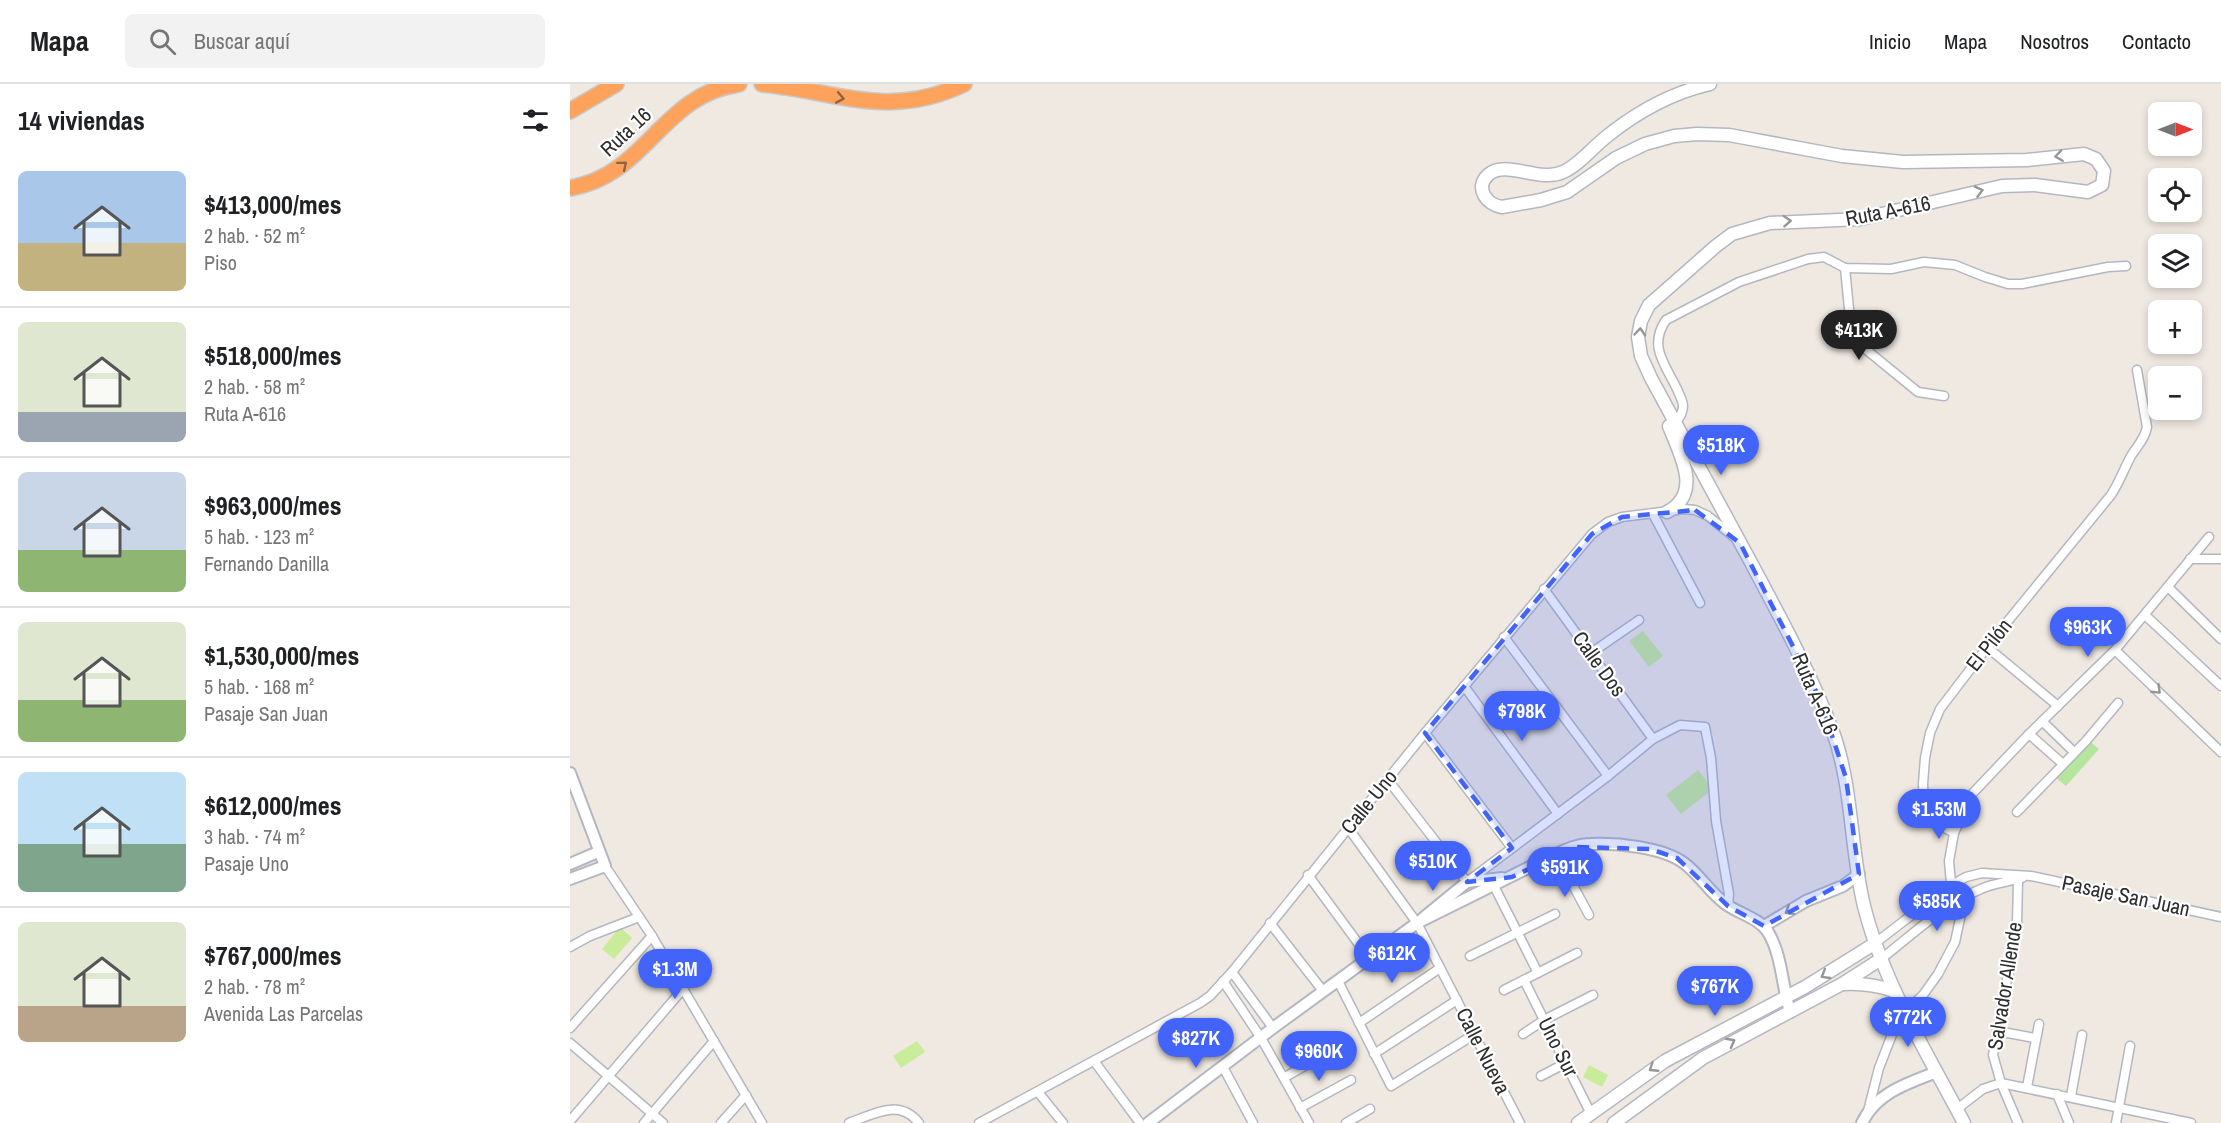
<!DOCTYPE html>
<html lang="es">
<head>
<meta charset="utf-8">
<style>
  :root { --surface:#fff; --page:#f2f2f2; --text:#202124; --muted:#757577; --line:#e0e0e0; --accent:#4264fb }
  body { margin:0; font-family:"Archivo Narrow",sans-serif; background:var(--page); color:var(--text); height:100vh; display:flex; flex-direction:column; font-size:22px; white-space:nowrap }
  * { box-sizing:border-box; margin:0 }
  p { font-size:20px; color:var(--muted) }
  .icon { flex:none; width:33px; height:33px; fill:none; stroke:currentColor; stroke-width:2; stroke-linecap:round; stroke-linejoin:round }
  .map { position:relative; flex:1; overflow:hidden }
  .drawer { display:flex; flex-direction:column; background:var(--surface); width:570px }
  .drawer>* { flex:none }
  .needle { width:39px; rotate:90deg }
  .fabs { position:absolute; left:1578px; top:18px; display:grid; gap:12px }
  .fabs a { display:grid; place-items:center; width:54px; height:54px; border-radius:9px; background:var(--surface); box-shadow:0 3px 9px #0003; font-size:30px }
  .price { position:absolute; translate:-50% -51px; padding:0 14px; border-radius:21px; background:var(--accent); color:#fff; font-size:20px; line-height:39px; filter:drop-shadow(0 2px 3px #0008) }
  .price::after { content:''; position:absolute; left:50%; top:36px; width:18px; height:14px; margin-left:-9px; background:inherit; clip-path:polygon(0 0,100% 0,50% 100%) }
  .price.current { background:#222; color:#fff }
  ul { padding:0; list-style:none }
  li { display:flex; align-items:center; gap:18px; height:150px; padding:0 18px }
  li+li { border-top:2px solid var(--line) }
  li span { display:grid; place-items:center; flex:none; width:168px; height:120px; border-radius:9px; color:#555 }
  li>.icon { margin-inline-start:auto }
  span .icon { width:72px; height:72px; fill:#fffc; stroke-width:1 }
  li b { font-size:26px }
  h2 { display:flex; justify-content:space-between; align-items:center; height:72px; padding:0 18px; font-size:26px }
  header { display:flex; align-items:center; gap:36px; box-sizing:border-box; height:84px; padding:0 30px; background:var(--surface); border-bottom:2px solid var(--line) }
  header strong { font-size:28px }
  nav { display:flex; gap:33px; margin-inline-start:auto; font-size:21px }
  .search { width:420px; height:54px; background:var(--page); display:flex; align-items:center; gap:15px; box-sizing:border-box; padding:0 21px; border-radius:9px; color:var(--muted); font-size:22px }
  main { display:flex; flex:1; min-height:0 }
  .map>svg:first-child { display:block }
</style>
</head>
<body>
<header>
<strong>Mapa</strong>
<div class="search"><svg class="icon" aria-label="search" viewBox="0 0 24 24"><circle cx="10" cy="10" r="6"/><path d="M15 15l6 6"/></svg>Buscar aquí</div>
<nav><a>Inicio</a><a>Mapa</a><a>Nosotros</a><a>Contacto</a></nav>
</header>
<main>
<section class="drawer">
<h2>14 viviendas<svg class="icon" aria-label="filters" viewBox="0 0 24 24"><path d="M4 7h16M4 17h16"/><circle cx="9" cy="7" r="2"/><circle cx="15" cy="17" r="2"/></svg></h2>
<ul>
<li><span style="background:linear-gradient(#a9c7e8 60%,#c2b280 0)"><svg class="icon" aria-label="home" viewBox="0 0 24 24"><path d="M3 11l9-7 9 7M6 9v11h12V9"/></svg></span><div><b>$413,000/mes</b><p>2 hab. · 52 m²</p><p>Piso</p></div></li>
<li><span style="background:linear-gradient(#dfe7d0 75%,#9aa5b1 0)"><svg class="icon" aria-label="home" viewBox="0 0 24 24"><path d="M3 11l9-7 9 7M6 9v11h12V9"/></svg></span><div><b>$518,000/mes</b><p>2 hab. · 58 m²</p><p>Ruta A-616</p></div></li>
<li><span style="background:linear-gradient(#c9d6e8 65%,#8fb573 0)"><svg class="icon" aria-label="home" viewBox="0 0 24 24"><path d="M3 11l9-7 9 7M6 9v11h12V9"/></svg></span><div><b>$963,000/mes</b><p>5 hab. · 123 m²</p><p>Fernando Danilla</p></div></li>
<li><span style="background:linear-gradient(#dfe7d0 65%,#8fb573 0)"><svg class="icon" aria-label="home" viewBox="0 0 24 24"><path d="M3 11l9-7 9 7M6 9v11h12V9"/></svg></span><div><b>$1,530,000/mes</b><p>5 hab. · 168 m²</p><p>Pasaje San Juan</p></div></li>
<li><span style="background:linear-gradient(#bfe0f5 60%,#7fa58c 0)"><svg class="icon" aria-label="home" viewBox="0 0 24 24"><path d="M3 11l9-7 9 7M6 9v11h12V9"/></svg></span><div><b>$612,000/mes</b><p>3 hab. · 74 m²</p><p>Pasaje Uno</p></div></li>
<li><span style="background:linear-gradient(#dfe7d0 70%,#b9a48a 0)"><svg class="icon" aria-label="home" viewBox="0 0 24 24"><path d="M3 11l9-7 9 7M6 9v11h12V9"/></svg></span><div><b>$767,000/mes</b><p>2 hab. · 78 m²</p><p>Avenida Las Parcelas</p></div></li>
</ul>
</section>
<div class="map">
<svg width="1651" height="1039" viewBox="0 0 1651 1039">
  <rect width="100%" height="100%" fill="#efe9e1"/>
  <path fill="#b6e59e" d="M1519,657L1529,665L1496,702L1486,694Z"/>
  <g fill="#c9ec9a">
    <path d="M1073,547L1093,572L1079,583L1059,557Z"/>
    <path d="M1128,686L1143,705L1111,730L1096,711Z"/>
    <path d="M50,843L62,854L44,875L32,865Z"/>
    <path d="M347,957L355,968L331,984L323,972Z"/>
    <path d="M1019,981L1038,991L1032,1003L1013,993Z"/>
  </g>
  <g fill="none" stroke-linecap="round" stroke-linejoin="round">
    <g stroke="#b4b7c1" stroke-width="11">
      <g id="minor">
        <path d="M1275,184L1280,235L1288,259L1348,308L1374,312"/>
        <path d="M1103,343C1107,336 1113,331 1113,322C1113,317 1109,310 1107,305C1095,280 1078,262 1096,236L1169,198L1238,175L1254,173L1275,184L1321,185L1354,178L1385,181L1415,193L1438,200H1452L1538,183L1556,182"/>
        <path d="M1083,430L1130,519"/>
        <path d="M1620,475H1651"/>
        <path d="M1598,503L1651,555"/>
        <path d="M974,505L1083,655"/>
        <path d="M1575,531L1651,602"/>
        <path d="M934,553L1038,692"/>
        <path d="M1417,563L1488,622"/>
        <path d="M1545,566L1651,668"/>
        <path d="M1021,569L1069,536"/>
        <path d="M894,602L988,730"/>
        <path d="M1472,637L1504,668"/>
        <path d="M855,649L942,764"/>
        <path d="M1459,650L1493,680"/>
        <path d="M818,696L897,798L1038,692L1083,655L1110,641L1135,643L1141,674L1146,737L1159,810L1158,822"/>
        <path d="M1447,728L1516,657L1548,619"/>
        <path d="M779,745L847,839L950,1039"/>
        <path d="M1384,749L1373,743L1362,733L1354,723L1353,700L1355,674L1360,649L1370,625L1424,554L1541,411C1549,399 1554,385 1561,372C1567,362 1575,355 1577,343L1567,286"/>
        <path d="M986,770L1019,831"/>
        <path d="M35,782L82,852L192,1039"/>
        <path d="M738,791L799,874"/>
        <path d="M1448,795L1447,841L1423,971L1431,999L1448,1039"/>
        <path d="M921,796L968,889"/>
        <path d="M700,839L753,907"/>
        <path d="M1304,860L1378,803L1396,793L1412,789L1461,792L1651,833"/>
        <path d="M0,863L20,852L69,833"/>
        <path d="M900,872L985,830"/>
        <path d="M1311,875C1342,851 1374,820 1411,805C1423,799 1438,798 1452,794"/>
        <path d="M662,888L703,944"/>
        <path d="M954,896L1021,1030"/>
        <path d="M653,897L691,954L739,1039"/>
        <path d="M768,897L821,1002L905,950"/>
        <path d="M934,906L1007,869"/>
        <path d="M789,939L870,884"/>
        <path d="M0,944L82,852"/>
        <path d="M1427,947L1465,954"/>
        <path d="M953,950L974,936L1023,911"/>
        <path d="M0,959L93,1039"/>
        <path d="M804,970L887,916"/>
        <path d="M524,977L570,1039"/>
        <path d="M653,983L683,1039"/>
        <path d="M971,992L996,979"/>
        <path d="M715,993L765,965"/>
        <path d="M1457,1003L1469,940"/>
        <path d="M468,1008L493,1039"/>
        <path d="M1487,1010L1499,1039"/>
        <path d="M1501,1012L1512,951"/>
        <path d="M730,1024L781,996"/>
        <path d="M1387,1025L1413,1005L1431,999L1621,1039"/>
        <path d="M1298,1027L1309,984L1323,948L1336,927L1353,911L1368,890L1385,858L1391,830L1381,799L1379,777L1384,749L1401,711L1459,650L1545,566L1639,453"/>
        <path d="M0,1037L113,905"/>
        <path d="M74,1039L144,957"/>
        <path d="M151,1039L176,1011"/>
        <path d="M279,1039C304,1030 329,1014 349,1039"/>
        <path d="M409,1039L630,919L640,912L662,888L855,649L1022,450L1038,438L1052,433L1114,425L1125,426L1138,432L1164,453"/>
        <path d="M776,1039L800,1025"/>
        <path d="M1546,1039L1560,962"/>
      </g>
    </g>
    <g stroke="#b4b7c1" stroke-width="14">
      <g id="tertiary">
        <path d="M0,689L35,782L0,795"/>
        <path d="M0,780L28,768"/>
        <path d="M847,839L986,770C997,765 1008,760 1021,760C1048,759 1092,763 1114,779C1130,791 1140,809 1157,821C1170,830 1189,834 1198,848C1212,871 1212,902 1220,928"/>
        <path d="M1194,842L1236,817L1273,802L1289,790"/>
        <path d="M578,1039L707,941L847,839L897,798L932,794"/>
        <path d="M1292,1039C1306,1009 1338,999 1367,988"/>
      </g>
    </g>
    <g stroke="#b4b7c1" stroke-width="15">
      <g id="secondary">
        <path d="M1140,0C1101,9 1067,28 1036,53C1022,64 1009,81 993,88C970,99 935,75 918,91C904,104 917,121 932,123L971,116L997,108L1046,74L1075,60L1104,52L1127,50L1159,51L1272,72L1333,78L1457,76L1514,70L1526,75L1534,87L1532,101L1518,108L1465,101L1432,102L1290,135L1200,139L1162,150L1146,162L1079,221L1071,237L1068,253L1071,272L1081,294C1113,354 1146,413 1178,473C1209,531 1240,587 1263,648C1283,704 1280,764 1294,822C1313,898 1357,969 1394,1039"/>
        <path d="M1097,428C1133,409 1110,371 1099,342"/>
        <path d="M1273,900C1292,899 1307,901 1324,907"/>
        <path d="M1008,1039L1095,977L1235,903L1304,860"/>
        <path d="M1044,1039L1133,974L1272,900L1311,875"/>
      </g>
    </g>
    <g stroke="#c9c9c9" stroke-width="18">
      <g id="motorway">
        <path d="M192,0C266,7 319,36 394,0"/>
        <path d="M0,27L46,0"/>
        <path d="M0,104C76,92 92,10 169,0"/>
      </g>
    </g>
    <use href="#minor" stroke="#fff" stroke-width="8"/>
    <use href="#tertiary" stroke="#fff" stroke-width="10"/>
    <use href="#secondary" stroke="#fff" stroke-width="12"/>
    <use href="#motorway" stroke="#ffa35c" stroke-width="15"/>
  </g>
  <defs><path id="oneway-chevron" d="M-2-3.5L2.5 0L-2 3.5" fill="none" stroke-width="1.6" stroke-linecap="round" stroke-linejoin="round" transform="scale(1.5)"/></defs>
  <g stroke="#8c6343">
    <use href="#oneway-chevron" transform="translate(270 14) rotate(11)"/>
    <use href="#oneway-chevron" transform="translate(53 81) rotate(-40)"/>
  </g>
  <g stroke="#969696">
    <use href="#oneway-chevron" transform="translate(1489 72) rotate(172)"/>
    <use href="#oneway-chevron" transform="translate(1409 107) rotate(-14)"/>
    <use href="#oneway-chevron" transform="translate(1217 137) rotate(-4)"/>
    <use href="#oneway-chevron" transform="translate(1070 248) rotate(-85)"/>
    <use href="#oneway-chevron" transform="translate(1587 606) rotate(44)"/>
    <use href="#oneway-chevron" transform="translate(1219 827) rotate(148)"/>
    <use href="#oneway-chevron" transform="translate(1255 891) rotate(149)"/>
    <use href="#oneway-chevron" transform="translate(1161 958) rotate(-28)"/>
    <use href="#oneway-chevron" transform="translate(1083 984) rotate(147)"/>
  </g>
  <path fill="#4264fb" fill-opacity="0.2" stroke="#4264fb" stroke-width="4.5" stroke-dasharray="12 8" stroke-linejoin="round" d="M1125,426L1170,459L1250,615L1276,694L1289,790L1194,842L1158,822L1107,774L1080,765L1005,763L942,793L897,798L942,764L855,649L1022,450L1052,433Z"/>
  <g text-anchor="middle" stroke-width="4.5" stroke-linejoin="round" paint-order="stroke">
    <g font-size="21" fill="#2e2e2e" stroke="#fff">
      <text transform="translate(56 48) rotate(-43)" y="7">Ruta 16</text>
      <text transform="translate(1318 127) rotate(-11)" y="7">Ruta A-616</text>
      <text transform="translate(1419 561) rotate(-52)" y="7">El Pilón</text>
      <text transform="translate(1029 580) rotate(54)" y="7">Calle Dos</text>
      <text transform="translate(1245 610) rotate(67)" y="7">Ruta A-616</text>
      <text transform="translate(799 718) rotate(-51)" y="7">Calle Uno</text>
      <text transform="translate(1556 812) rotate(12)" y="7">Pasaje San Juan</text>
      <text transform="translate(1435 902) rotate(-81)" y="7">Salvador Allende</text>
      <text transform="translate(988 963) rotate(63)" y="7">Uno Sur</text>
      <text transform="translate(913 967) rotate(63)" y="7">Calle Nueva</text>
    </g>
  </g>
</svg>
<div class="fabs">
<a><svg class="needle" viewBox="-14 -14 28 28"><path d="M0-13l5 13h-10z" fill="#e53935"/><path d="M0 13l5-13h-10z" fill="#757577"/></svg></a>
<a><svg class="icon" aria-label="locate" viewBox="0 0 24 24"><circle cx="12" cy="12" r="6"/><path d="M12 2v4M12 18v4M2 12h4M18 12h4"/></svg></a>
<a><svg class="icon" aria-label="layers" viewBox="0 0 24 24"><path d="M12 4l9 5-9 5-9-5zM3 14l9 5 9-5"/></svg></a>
<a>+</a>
<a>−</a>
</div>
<b class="price current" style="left:1289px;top:277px">$413K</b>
<b class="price" style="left:1151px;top:392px">$518K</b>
<b class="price" style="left:1518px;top:574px">$963K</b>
<b class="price" style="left:952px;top:658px">$798K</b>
<b class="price" style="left:1369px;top:756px">$1.53M</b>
<b class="price" style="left:863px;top:808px">$510K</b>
<b class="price" style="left:995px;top:814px">$591K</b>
<b class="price" style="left:1367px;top:848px">$585K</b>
<b class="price" style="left:822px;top:900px">$612K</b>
<b class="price" style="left:105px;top:916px">$1.3M</b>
<b class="price" style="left:1145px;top:933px">$767K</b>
<b class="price" style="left:1338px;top:964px">$772K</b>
<b class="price" style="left:626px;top:985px">$827K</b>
<b class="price" style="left:749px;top:998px">$960K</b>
</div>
</main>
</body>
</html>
